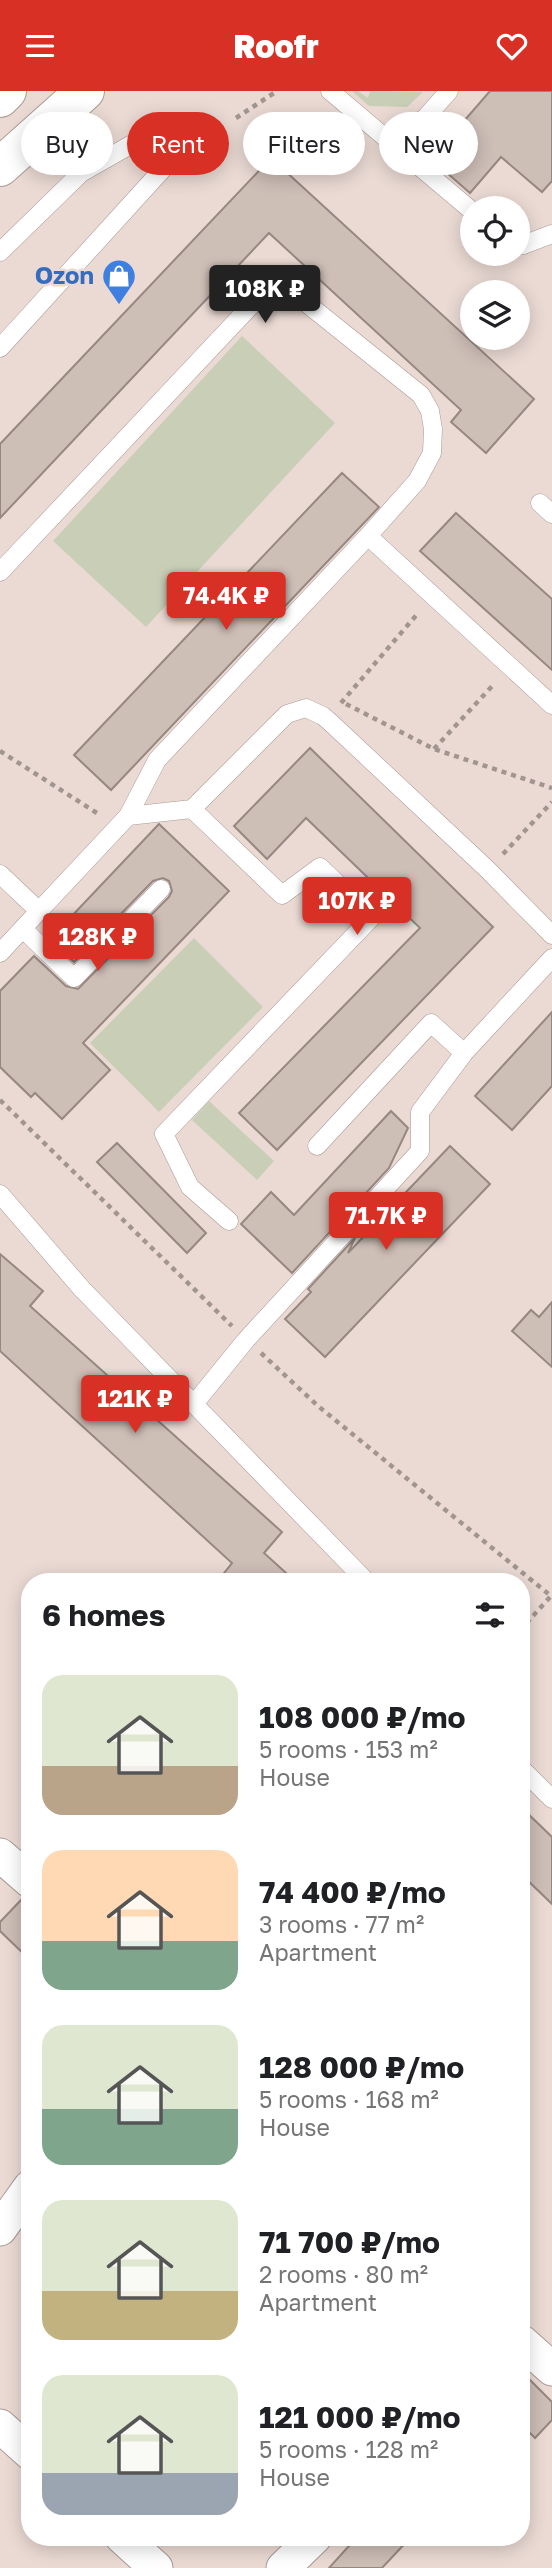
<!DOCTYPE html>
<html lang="en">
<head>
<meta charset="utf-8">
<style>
  :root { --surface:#fff; --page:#f2f2f2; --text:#202124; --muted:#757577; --accent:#d93025 }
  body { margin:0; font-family:"Golos Text",sans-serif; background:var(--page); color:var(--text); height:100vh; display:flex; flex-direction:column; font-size:26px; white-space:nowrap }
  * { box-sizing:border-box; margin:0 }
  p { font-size:23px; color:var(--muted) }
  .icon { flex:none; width:38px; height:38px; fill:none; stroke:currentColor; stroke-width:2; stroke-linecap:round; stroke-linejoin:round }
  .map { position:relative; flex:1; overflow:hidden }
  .panel { position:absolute; left:21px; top:1482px; width:509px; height:973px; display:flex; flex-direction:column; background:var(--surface); border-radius:28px; box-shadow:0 4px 18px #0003 }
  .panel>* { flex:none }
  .banner { position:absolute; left:21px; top:21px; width:511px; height:63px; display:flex; gap:14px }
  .buttons { position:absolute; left:460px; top:105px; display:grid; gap:14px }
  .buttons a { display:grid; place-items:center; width:70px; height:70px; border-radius:50%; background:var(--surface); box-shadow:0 4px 18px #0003; font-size:35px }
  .price { position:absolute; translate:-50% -60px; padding:0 16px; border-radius:7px; background:var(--accent); color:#fff; font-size:23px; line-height:46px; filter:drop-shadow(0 2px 4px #0008) }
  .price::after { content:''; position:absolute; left:50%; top:42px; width:21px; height:16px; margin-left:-10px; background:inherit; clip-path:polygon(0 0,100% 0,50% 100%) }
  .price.active { background:#222; color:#fff }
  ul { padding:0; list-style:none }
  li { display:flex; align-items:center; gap:21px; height:175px; padding:0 21px }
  li span { display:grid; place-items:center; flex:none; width:196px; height:140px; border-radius:21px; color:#555 }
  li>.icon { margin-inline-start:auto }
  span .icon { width:84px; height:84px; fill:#fffc; stroke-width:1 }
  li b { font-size:30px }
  h2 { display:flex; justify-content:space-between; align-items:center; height:84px; padding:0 21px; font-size:30px }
  .tag { padding:0 24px; border-radius:32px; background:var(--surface); box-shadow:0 4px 18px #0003; font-size:24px; line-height:63px }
  .tag.active { background:var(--accent); color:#fff }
  header { display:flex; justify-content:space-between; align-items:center; height:91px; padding:0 21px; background:var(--accent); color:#fff; font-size:32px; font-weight:800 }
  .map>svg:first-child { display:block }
</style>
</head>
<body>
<header><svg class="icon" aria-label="menu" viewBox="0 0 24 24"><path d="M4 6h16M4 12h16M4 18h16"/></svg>Roofr<svg class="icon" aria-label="heart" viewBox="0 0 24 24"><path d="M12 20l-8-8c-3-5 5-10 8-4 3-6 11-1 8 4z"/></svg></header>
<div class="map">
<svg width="552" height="2477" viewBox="0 0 552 2477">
  <rect width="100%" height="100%" fill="#ebdad4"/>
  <g fill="#c9cfb6">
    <path d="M352,0H358L368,7L370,0L423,1L407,16L369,15Z"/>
    <path d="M242,245L335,332L146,536L53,450Z"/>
    <path d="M194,847L263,916L159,1021L90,952Z"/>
    <path d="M209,1010L274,1070L257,1089L192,1029Z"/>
  </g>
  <g fill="#cdbeb6" stroke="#968780" stroke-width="2">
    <path d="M490,0H552V90L542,101L501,66L470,102L431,68Z"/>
    <path d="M271,67L534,308L486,362L451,331L461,319L269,142L0,427V353Z"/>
    <path d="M342,382L379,416L111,699L74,664Z"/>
    <path d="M456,422L552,508V579L420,460Z"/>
    <path d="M310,657L493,836L277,1059L239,1022L420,837L306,727L267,768L234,735Z"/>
    <path d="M159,733L229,800L83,952L110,979L62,1028L35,1002L31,1006L0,976V900L34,865L66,895L78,898L169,806L172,800L169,790L163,787L153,790L74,871L50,848Z"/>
    <path d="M552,921V995L512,1039L475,1005Z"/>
    <path d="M391,1020L408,1037L389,1077L292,1182L241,1133L271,1101L294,1124Z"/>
    <path d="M117,1052L206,1142L187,1162L97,1071Z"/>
    <path d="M450,1055L490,1093L325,1266L285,1228L311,1201L308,1198L355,1147L348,1162Z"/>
    <path d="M0,1163L43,1200L30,1215L282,1441L264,1462L296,1491H217L232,1472L0,1260Z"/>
    <path d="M552,1211V1276L512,1240L531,1219L539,1226Z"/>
    <path d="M522,1717L552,1746V1813L522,1784Z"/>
    <path d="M23,1807L30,1809V1869L0,1840V1831Z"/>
    <path d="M522,2281L552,2311V2329L535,2347L522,2334Z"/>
    <path d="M357,2446H411L382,2477H329Z"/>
  </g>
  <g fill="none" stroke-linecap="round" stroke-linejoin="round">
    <g stroke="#a99a93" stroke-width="19">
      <g id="service">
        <path d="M330,0L472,120"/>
        <path d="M393,52L426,26L449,0"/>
        <path d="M518,151L523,154L552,143"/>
        <path d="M0,161L81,82L46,34"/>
        <path d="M0,257L181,58L182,49L174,39L162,36L81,82"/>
        <path d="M540,412L552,423"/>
        <path d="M368,445L552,614"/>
        <path d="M0,481L260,205L290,199L421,304L430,320L433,338L432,362L417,390L368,445L157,669L128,725L39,820"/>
        <path d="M192,718L282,804L320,776L372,826L164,1043L190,1096L229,1130"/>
        <path d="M128,725L192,718L287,623L306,617L323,625L330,631L488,779L552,844"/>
        <path d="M0,783L39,820L0,862"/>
        <path d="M23,838L74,887L161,798"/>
        <path d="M317,1055L431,932L464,962"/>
        <path d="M0,1103L82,1198L367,1491"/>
        <path d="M194,1313L246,1249L420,1060V1021L464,962L552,867"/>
        <path d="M522,1678L552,1708"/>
      </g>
    </g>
    <g stroke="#a99a93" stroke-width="35">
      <g id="minor">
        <path d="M0,1764L30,1790"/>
        <path d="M0,2138L30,2096"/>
        <path d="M522,2251L552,2278"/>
        <path d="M0,2335L30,2362"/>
        <path d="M122,2446L156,2477"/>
        <path d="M283,2477L315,2446"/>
      </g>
    </g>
    <g stroke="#a99a93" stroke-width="40">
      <g id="primary">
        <path d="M0,7L7,0"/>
        <path d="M0,76L85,0"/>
      </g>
    </g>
    <g stroke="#a19590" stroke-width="4.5" stroke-dasharray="5 5" stroke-linecap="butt">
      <path d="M236,27L277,0"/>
      <path d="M341,612L419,521"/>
      <path d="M346,613L434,658L552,697"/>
      <path d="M434,658L495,592"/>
      <path d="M0,660L100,724"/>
      <path d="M503,763L552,711"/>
      <path d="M0,1009L232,1235"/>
      <path d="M261,1262L318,1315L551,1505L522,1537"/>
    </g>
    <use href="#service" stroke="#fff" stroke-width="18"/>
    <use href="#minor" stroke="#fff" stroke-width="33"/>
    <use href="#primary" stroke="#fff" stroke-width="38"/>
  </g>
  <defs>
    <g id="shop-pin" transform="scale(1.75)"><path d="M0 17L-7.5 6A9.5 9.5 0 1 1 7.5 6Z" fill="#3f7fe0" stroke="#ebdad4"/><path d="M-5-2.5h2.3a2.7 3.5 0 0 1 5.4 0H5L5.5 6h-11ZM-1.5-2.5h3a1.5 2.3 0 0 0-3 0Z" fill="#fff"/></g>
  </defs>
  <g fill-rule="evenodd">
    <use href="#shop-pin" x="119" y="185"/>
  </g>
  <g text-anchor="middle" stroke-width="5" stroke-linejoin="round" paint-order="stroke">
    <g font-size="24" font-weight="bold" fill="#366cbe" stroke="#ebdad4" text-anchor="end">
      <text x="94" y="193">Ozon</text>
    </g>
  </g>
</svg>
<div class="buttons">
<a><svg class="icon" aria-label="locate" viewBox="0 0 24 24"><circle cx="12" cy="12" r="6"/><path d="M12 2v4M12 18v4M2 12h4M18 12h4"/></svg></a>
<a><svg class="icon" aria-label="layers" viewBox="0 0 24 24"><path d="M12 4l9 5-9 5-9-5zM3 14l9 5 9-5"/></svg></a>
</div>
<b class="price active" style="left:265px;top:234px">108K ₽</b>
<b class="price" style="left:226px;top:541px">74.4K ₽</b>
<b class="price" style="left:357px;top:846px">107K ₽</b>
<b class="price" style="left:98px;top:882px">128K ₽</b>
<b class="price" style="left:386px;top:1161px">71.7K ₽</b>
<b class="price" style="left:135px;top:1344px">121K ₽</b>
<div class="banner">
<a class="tag">Buy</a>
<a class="tag active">Rent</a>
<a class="tag">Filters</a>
<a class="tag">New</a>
</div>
<section class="panel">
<h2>6 homes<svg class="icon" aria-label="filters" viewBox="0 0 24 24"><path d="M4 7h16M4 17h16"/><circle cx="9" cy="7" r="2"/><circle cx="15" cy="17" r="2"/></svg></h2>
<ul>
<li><span style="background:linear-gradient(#dfe7d0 65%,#b9a48a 0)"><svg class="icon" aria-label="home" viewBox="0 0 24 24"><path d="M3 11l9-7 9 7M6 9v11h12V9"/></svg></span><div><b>108 000 ₽/mo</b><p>5 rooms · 153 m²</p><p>House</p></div></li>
<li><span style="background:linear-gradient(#ffd9b3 65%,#7fa58c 0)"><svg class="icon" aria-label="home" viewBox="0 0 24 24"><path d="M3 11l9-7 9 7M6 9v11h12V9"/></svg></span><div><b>74 400 ₽/mo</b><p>3 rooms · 77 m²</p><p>Apartment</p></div></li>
<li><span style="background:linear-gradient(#dfe7d0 60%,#7fa58c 0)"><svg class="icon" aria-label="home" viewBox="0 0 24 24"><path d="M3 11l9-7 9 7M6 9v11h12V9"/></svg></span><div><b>128 000 ₽/mo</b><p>5 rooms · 168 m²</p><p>House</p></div></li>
<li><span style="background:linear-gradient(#dfe7d0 65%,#c2b280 0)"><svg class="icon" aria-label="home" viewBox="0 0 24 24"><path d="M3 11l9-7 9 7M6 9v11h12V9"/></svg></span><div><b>71 700 ₽/mo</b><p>2 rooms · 80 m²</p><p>Apartment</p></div></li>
<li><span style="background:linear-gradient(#dfe7d0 70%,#9aa5b1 0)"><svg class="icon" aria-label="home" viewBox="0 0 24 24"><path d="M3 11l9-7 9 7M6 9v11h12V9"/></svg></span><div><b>121 000 ₽/mo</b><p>5 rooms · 128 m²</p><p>House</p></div></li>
</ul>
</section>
</div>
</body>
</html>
